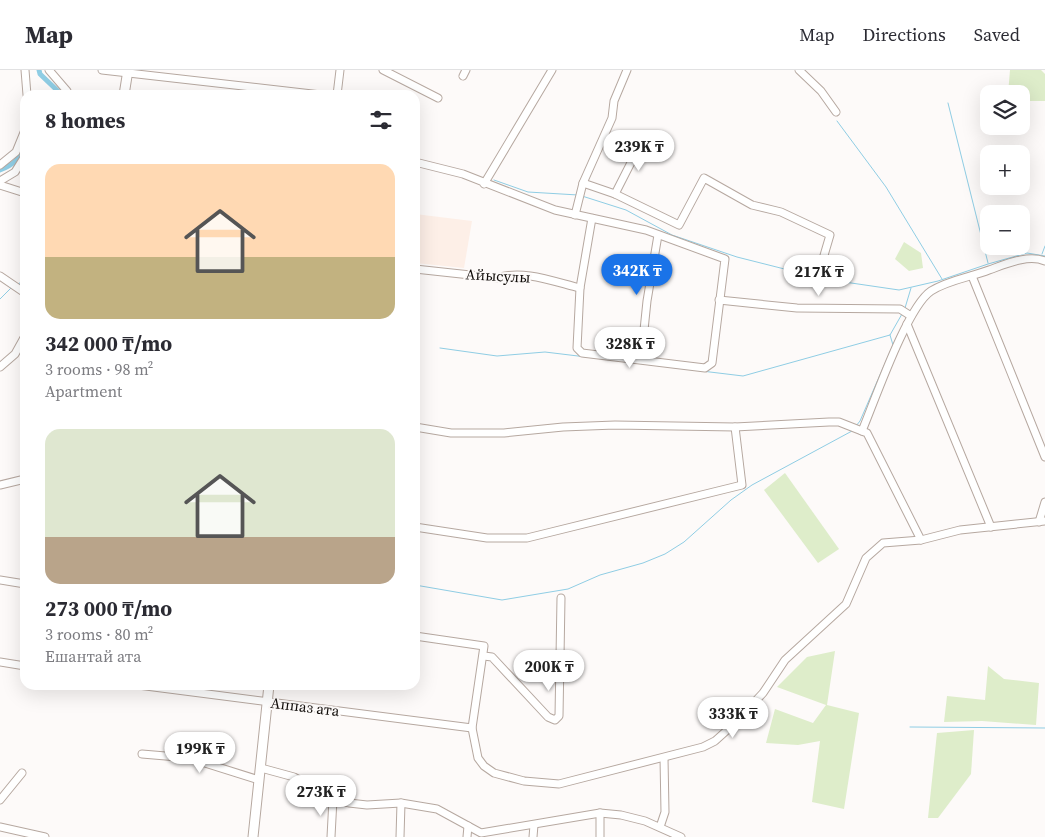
<!DOCTYPE html>
<html lang="en">
<head>
<meta charset="utf-8">
<style>
  :root { --surface:#fff; --page:#f2f2f3; --text:#2b2b33; --muted:#7c7c81; --line:#e1e1e2; --accent:#1a73e8 }
  body { margin:0; font-family:"Source Serif 4",serif; background:var(--page); color:var(--text); height:100vh; display:flex; flex-direction:column; font-size:19px; white-space:nowrap }
  * { box-sizing:border-box; margin:0 }
  p { font-size:16px; color:var(--muted) }
  .icon { flex:none; width:28px; height:28px; fill:none; stroke:currentColor; stroke-width:2; stroke-linecap:round; stroke-linejoin:round }
  .map { position:relative; flex:1; overflow:hidden }
  .sheet { position:absolute; left:20px; top:20px; width:400px; height:600px; display:flex; flex-direction:column; background:var(--surface); border-radius:15px; box-shadow:0 5px 20px #0002 }
  .sheet>* { flex:none }
  .tools { position:absolute; left:980px; top:15px; display:grid; gap:10px }
  .tools a { display:grid; place-items:center; width:50px; height:50px; border-radius:10px; background:var(--surface); box-shadow:0 5px 20px #0002; font-size:25px }
  .price { position:absolute; translate:-50% -42px; padding:0 11px; border-radius:18px; background:#fff; color:#222; font-size:16px; line-height:32px; filter:drop-shadow(0 1px 2px #0008) }
  .price::after { content:''; position:absolute; left:50%; top:30px; width:15px; height:11px; margin-left:-8px; background:inherit; clip-path:polygon(0 0,100% 0,50% 100%) }
  .price.current { background:var(--accent); color:#fff }
  ul { padding:0; list-style:none }
  li { display:grid; align-content:center; gap:10px; height:265px; padding:0 25px }
  li span { display:grid; place-items:center; height:155px; border-radius:15px; color:#555 }
  li>.icon { margin-inline-start:auto }
  span .icon { width:90px; height:90px; fill:#fffc; stroke-width:1 }
  li b { font-size:21px }
  h2 { display:flex; justify-content:space-between; align-items:center; height:60px; padding:0 25px; font-size:21px }
  header { display:flex; align-items:center; gap:30px; box-sizing:border-box; height:70px; padding:0 25px; background:var(--surface); border-bottom:1px solid var(--line) }
  header strong { font-size:24px }
  nav { display:flex; gap:28px; margin-inline-start:auto; font-size:18px }
  .map>svg:first-child { display:block }
</style>
</head>
<body>
<header>
<strong>Map</strong>
<nav><a>Map</a><a>Directions</a><a>Saved</a></nav>
</header>
<div class="map">
<svg width="1045" height="767" viewBox="0 0 1045 767">
  <rect width="100%" height="100%" fill="#fdfaf9"/>
  <path fill="#fdefe7" d="M415,144L472,151L464,198L415,193Z"/>
  <g fill="#deedca">
    <path d="M1010,0H1041L1045,4V31H1021V24H1008Z"/>
    <path d="M904,172L921,183L923,198L909,201L895,189Z"/>
    <path d="M785,403L839,479L818,493L764,420Z"/>
    <path d="M835,581L827,635L859,643L844,739L812,732L820,671L798,675L766,673L775,639L813,653L826,635L777,617L807,587Z"/>
    <path d="M988,596L1004,609L1039,613L1036,655L982,651L944,652L947,626L985,630Z"/>
    <path d="M974,660L971,704L938,748H928L937,663Z"/>
  </g>
  <g fill="none" stroke-linecap="round" stroke-linejoin="round">
    <g stroke="#8fcde4" stroke-width="1">
      <path d="M948,33L988,193"/>
      <path d="M837,51L886,117L942,209"/>
      <path d="M494,110L528,122L578,125"/>
      <path d="M582,126L626,140L672,165L737,187L824,209L899,220L938,211L988,194L1027,183L1045,186"/>
      <path d="M1042,184L1045,176"/>
      <path d="M18,214L25,210"/>
      <path d="M0,229L11,218"/>
      <path d="M905,238L911,218"/>
      <path d="M440,278L497,286L545,282L743,306L890,265L902,244"/>
      <path d="M856,356L860,351L893,275L890,265"/>
      <path d="M415,515L502,530L568,519L600,505L643,493L665,484L684,472L731,430L752,415L852,361"/>
      <path d="M910,657L1045,658"/>
    </g>
    <g stroke="#8fcde4" stroke-width="5">
      <path d="M39,0L40,4L62,25"/>
      <path d="M0,100C11,96 21,88 25,77"/>
    </g>
    <g stroke="#b6a8a0" stroke-width="9">
      <g id="minor">
        <path d="M25,0L27,25"/>
        <path d="M49,0L67,21V25"/>
        <path d="M102,0L321,25"/>
        <path d="M383,0L438,28"/>
        <path d="M799,0L821,21L836,42"/>
        <path d="M463,6L466,0"/>
        <path d="M337,25L340,0"/>
        <path d="M415,92L463,104L555,140L646,160L725,189L712,293L705,298L582,283L577,278L580,218L592,148"/>
        <path d="M0,95L16,82L25,60"/>
        <path d="M0,111L15,102L25,86"/>
        <path d="M583,113L612,48L614,31L627,0"/>
        <path d="M484,114L552,0"/>
        <path d="M0,115L25,123"/>
        <path d="M615,124L642,71"/>
        <path d="M575,145L583,113L615,124L679,155L704,108L752,135L781,142L830,165L820,199"/>
        <path d="M415,199L498,208C522,199 555,212 580,218"/>
        <path d="M0,206L25,223"/>
        <path d="M972,206L1045,387"/>
        <path d="M719,230L797,238L900,239L911,246"/>
        <path d="M907,254L991,457"/>
        <path d="M641,289L647,231L658,165"/>
        <path d="M0,297L15,284L25,266"/>
        <path d="M415,357L451,363H504L563,357L615,355L735,357L829,352H839L867,363L921,470"/>
        <path d="M862,361C875,330 907,237 931,221C948,210 971,207 989,200C1006,194 1028,184 1045,191"/>
        <path d="M0,415L25,409"/>
        <path d="M1039,452L1045,432"/>
        <path d="M415,457L487,468H527L742,415L735,357"/>
        <path d="M0,510L25,514"/>
        <path d="M415,566L484,576L472,658L478,688L484,696L494,703L524,711L559,714L703,677L715,671L735,653L763,623L785,590L846,534L866,488L883,473L921,470L960,460L1045,451"/>
        <path d="M484,586L492,587L548,647L555,650L559,646L561,528"/>
        <path d="M0,592L25,596"/>
        <path d="M138,615L472,658"/>
        <path d="M142,684L189,688L259,710"/>
        <path d="M261,698L294,707L333,729L349,733L367,735L401,733L437,739L481,763L600,743L621,745L645,751L681,767"/>
        <path d="M0,730L22,703"/>
        <path d="M0,757L45,767"/>
        <path d="M660,757L665,742L664,688"/>
        <path d="M331,767L333,729"/>
        <path d="M400,767L401,733"/>
        <path d="M467,767L468,756"/>
        <path d="M533,767L534,755"/>
        <path d="M600,767V743"/>
      </g>
    </g>
    <g stroke="#b6a8a0" stroke-width="11">
      <g id="major">
        <path d="M124,25L128,0"/>
        <path d="M253,767L269,615"/>
      </g>
    </g>
    <use href="#minor" stroke="#fff" stroke-width="7"/>
    <use href="#major" stroke="#fff" stroke-width="9"/>
  </g>
  <g text-anchor="middle" stroke-width="4" stroke-linejoin="round" paint-order="stroke">
    <g font-size="15" fill="#100c09" stroke="#fdfaf9">
      <text transform="translate(498 206) rotate(3)" y="5">Айысулы</text>
      <text transform="translate(305 637) rotate(7)" y="5">Аппаз ата</text>
    </g>
  </g>
</svg>
<div class="tools">
<a><svg class="icon" aria-label="layers" viewBox="0 0 24 24"><path d="M12 4l9 5-9 5-9-5zM3 14l9 5 9-5"/></svg></a>
<a>+</a>
<a>−</a>
</div>
<b class="price" style="left:639px;top:102px">239K ₸</b>
<b class="price current" style="left:637px;top:226px">342K ₸</b>
<b class="price" style="left:819px;top:227px">217K ₸</b>
<b class="price" style="left:630px;top:299px">328K ₸</b>
<b class="price" style="left:549px;top:622px">200K ₸</b>
<b class="price" style="left:733px;top:669px">333K ₸</b>
<b class="price" style="left:200px;top:704px">199K ₸</b>
<b class="price" style="left:321px;top:747px">273K ₸</b>
<section class="sheet">
<h2>8 homes<svg class="icon" aria-label="filters" viewBox="0 0 24 24"><path d="M4 7h16M4 17h16"/><circle cx="9" cy="7" r="2"/><circle cx="15" cy="17" r="2"/></svg></h2>
<ul>
<li><span style="background:linear-gradient(#ffd9b3 60%,#c2b280 0)"><svg class="icon" aria-label="home" viewBox="0 0 24 24"><path d="M3 11l9-7 9 7M6 9v11h12V9"/></svg></span><div><b>342 000 ₸/mo</b><p>3 rooms · 98 m²</p><p>Apartment</p></div></li>
<li><span style="background:linear-gradient(#dfe7d0 70%,#b9a48a 0)"><svg class="icon" aria-label="home" viewBox="0 0 24 24"><path d="M3 11l9-7 9 7M6 9v11h12V9"/></svg></span><div><b>273 000 ₸/mo</b><p>3 rooms · 80 m²</p><p>Ешантай ата</p></div></li>
</ul>
</section>
</div>
</body>
</html>
